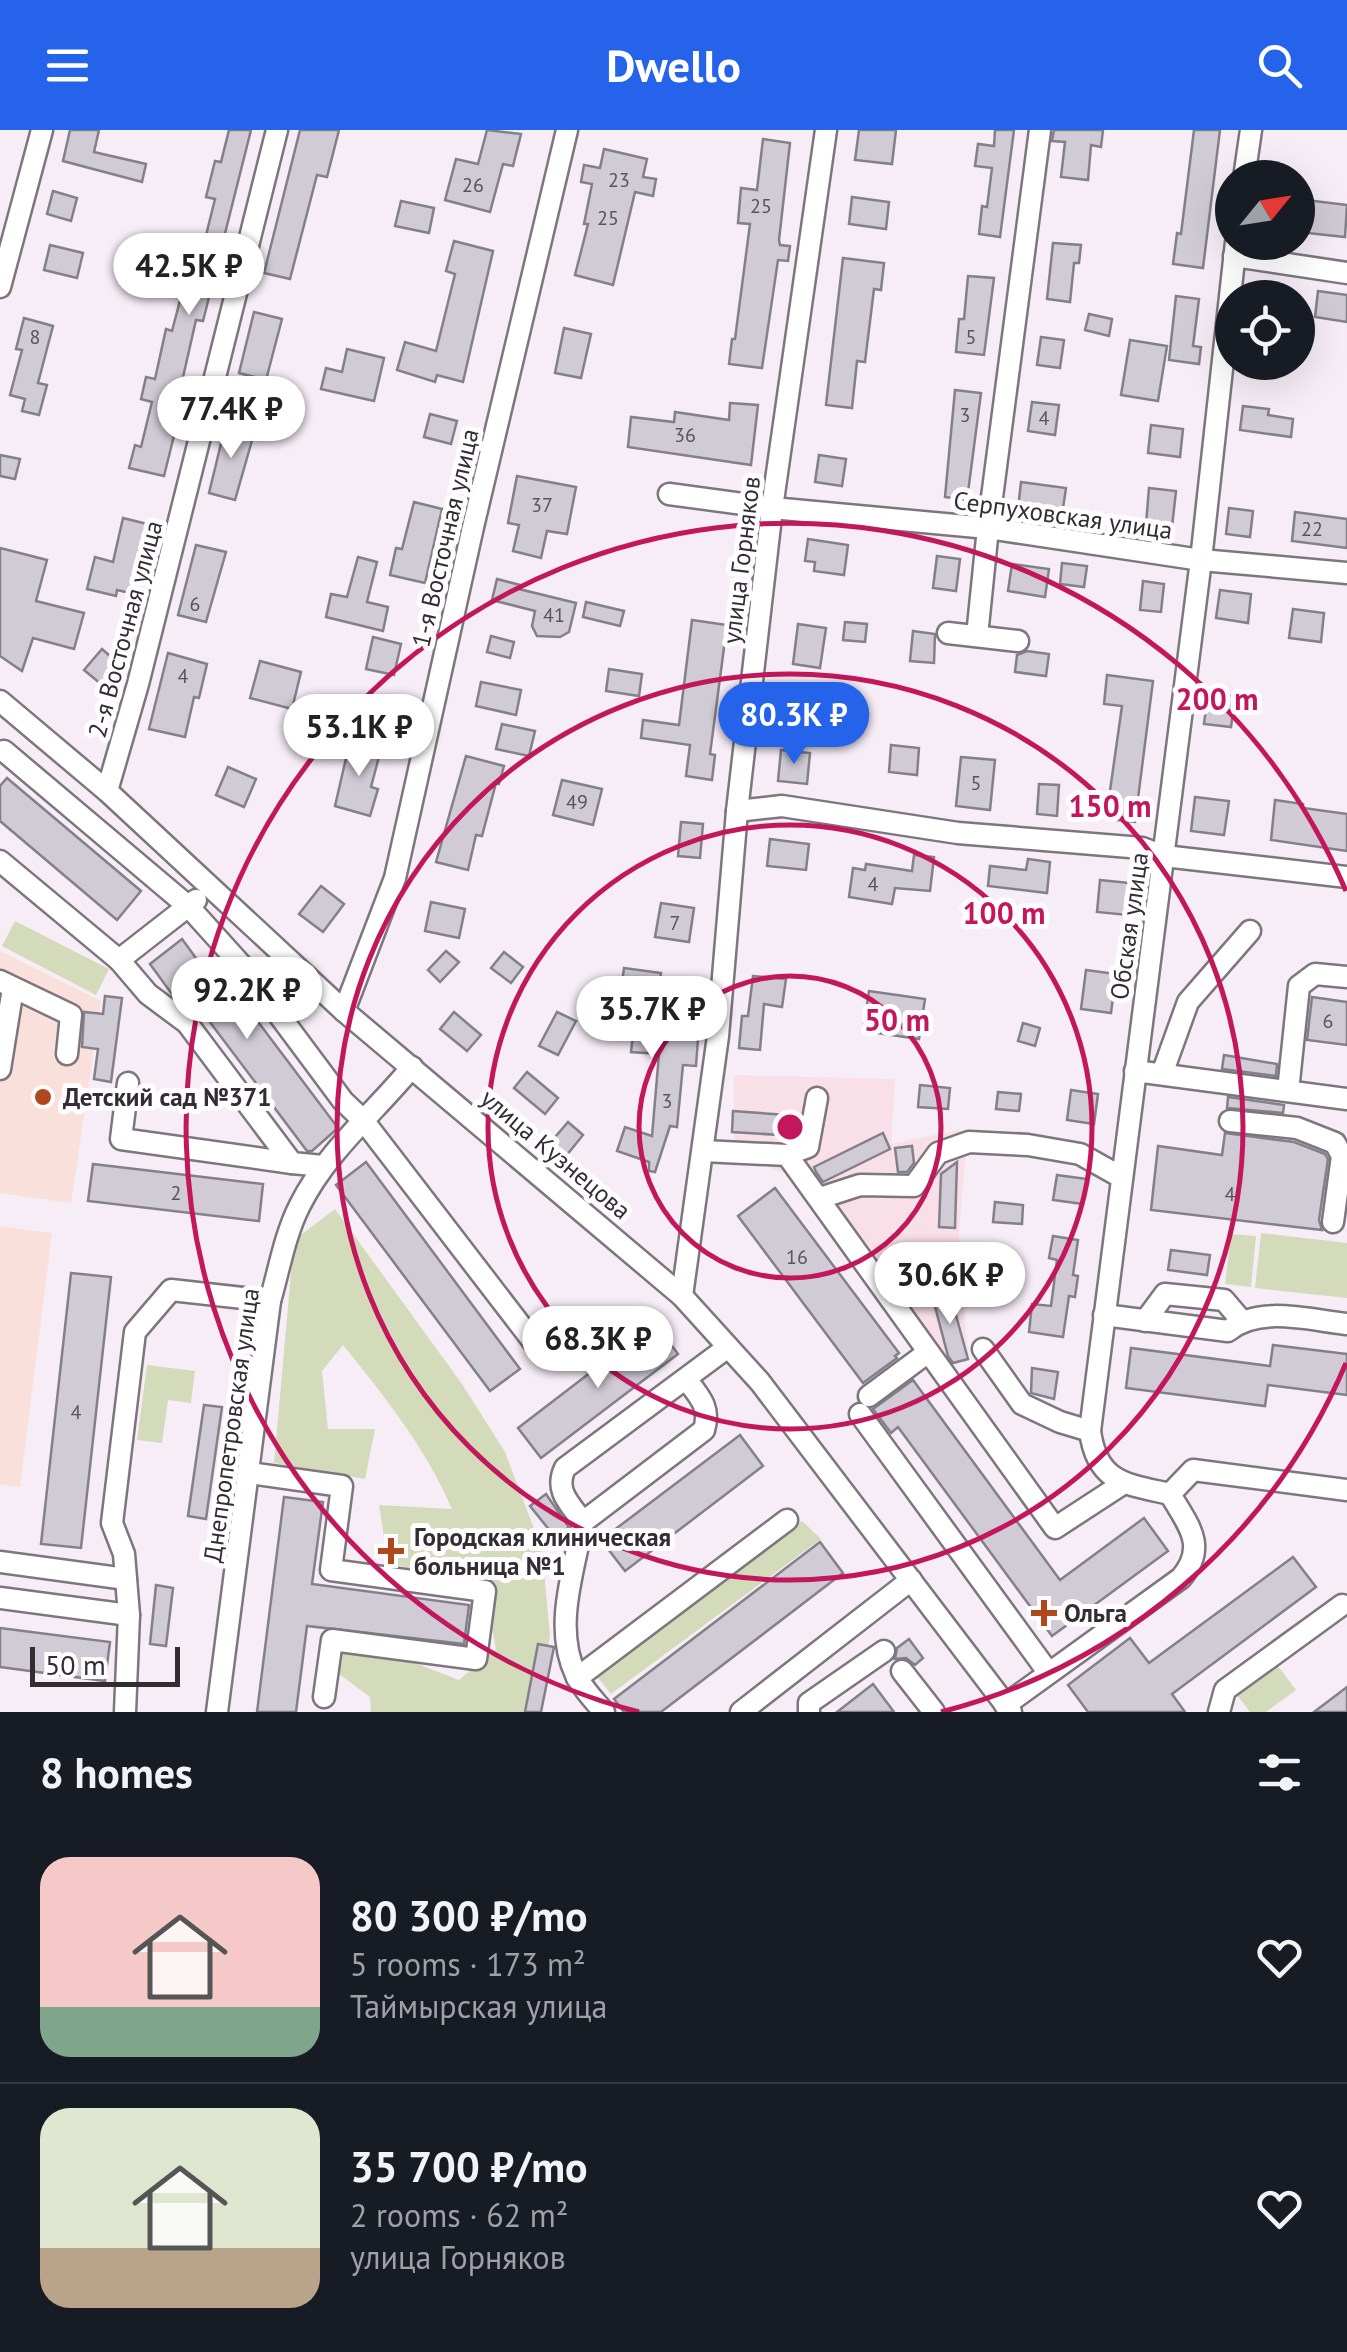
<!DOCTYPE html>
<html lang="en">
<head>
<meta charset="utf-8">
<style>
  :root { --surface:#171b24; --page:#20242c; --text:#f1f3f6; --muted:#9ea1a6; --line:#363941; --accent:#2563eb }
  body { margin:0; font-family:"PT Sans",sans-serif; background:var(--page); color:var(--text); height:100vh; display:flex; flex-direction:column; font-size:38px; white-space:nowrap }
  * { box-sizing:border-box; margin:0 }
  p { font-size:32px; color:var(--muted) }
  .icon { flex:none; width:55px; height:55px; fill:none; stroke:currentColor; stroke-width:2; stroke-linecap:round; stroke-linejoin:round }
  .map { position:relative; height:1582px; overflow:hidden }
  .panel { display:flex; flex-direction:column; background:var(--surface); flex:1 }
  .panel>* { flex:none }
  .needle { width:65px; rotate:60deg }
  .fabs { position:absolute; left:1215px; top:30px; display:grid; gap:20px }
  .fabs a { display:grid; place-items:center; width:100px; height:100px; border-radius:50%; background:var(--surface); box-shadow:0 10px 40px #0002; font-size:50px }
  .scale { position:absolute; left:30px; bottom:25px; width:150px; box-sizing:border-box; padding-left:10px; border:5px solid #312d31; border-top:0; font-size:28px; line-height:35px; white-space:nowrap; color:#312d31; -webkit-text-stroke:8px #fffdff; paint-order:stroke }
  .price { position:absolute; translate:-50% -85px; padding:0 22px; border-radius:35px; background:#fff; color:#222; font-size:32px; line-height:65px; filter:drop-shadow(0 2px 5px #0008) }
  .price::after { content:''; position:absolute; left:50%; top:60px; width:30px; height:22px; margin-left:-15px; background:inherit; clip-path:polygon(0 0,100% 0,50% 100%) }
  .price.selected { background:var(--accent); color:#fff }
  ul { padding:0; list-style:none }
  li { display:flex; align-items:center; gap:30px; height:250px; padding:0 40px }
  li+li { border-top:2px solid var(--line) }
  li span { display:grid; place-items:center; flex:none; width:280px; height:200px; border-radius:30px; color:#555 }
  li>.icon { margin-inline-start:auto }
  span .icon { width:120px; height:120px; fill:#fffc; stroke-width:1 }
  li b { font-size:42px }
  h2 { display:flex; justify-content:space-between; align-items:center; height:120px; padding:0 40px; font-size:42px }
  header { display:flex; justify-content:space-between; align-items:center; height:130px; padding:0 40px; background:var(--accent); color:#fff; font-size:45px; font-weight:700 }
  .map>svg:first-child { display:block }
</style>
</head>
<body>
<header><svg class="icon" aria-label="menu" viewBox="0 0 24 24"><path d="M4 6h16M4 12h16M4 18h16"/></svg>Dwello<svg class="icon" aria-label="search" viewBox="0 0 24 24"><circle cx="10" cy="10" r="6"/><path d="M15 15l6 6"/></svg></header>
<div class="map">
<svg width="1347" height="1582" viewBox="0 0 1347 1582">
  <rect width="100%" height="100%" fill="#f6edf6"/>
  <path fill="#f9dfe7" d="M734,945L895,949L891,1014L960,1000L966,1019L959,1103L968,1229L945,1237L819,1056L734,1024Z"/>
  <g fill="#fae0da">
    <path d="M0,821L101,871L71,1073L0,1063Z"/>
    <path d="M0,1096L52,1103L20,1357L0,1354Z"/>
  </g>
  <g fill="#d4dbbb">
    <path d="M15,791L109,839L96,865L2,816Z"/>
    <path d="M335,1079L462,1254L505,1322L542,1420L550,1505L538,1582H371L370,1567L335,1541L339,1517H374L459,1550L496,1519L484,1455L388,1433L379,1375L452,1379C425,1317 385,1267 343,1215L322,1241L328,1299H375L365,1349L274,1333L294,1110Z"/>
    <path d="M1261,1103L1347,1113V1168L1255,1158Z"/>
    <path d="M1231,1104L1256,1106L1251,1157L1225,1154Z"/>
    <path d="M147,1235L195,1241L191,1273L168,1270L162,1313L137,1310Z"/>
    <path d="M802,1391L821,1409L611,1564L595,1544Z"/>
    <path d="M1277,1535L1296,1560L1266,1582H1250L1237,1565Z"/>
  </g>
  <g fill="#d0cbd5" stroke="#848089" stroke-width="2.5">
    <path d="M70,0H99L94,22L146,34L142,52L63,31Z"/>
    <path d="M229,0H251L203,191L196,190L181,256L186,257L164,346L129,338L135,315L141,317L152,272L141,269L146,247L155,249L166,199L172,201L183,159L192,162L215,69L206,67L215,31L221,32Z"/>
    <path d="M300,0H339L327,47L317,45L290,149L264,143Z"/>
    <path d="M487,0L521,4L513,36L503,34L490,82L445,70L456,29L478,34Z"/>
    <path d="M859,0H896L892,34L855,30Z"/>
    <path d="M995,0H1014L1000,107L979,104L982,76L987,77L992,38L975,36L978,14L994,16Z"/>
    <path d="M1054,0H1103L1101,17L1091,15L1088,50L1061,47L1065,12L1052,11Z"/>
    <path d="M1194,0H1220L1203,138L1173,134L1177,103L1181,104Z"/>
    <path d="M763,9L790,13L779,110L780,115L790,116L788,131L778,130L762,238L729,234L732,209H735L750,94L738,93L741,58L757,60Z"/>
    <path d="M604,19L647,29L643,47L656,49L653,66L635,62L613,155L575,145L588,94H584L592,54L581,52L584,35L600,38Z"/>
    <path d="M53,61L77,68L71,91L47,84Z"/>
    <path d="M852,67L889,72L886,99L849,94Z"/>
    <path d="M1298,69L1347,75L1345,107L1298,102Z"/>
    <path d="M401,71L434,78L429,103L395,96Z"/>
    <path d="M454,111L493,121L463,252L437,245L435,252L397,240L405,212L436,221L455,144L446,141Z"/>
    <path d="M1053,113L1081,115L1079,133H1074L1070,172L1047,169Z"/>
    <path d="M50,115L83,123L77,148L44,140Z"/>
    <path d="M843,128L884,133L881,160L874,159L865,232L857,231L852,278L826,275Z"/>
    <path d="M968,146L994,148L984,225L956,222L959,189H964Z"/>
    <path d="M1318,161L1347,165V192L1315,187Z"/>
    <path d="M1176,166L1199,169L1193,216L1201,217L1199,234L1169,230Z"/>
    <path d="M254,182L282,189L266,250L239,243Z"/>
    <path d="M1089,184L1112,189L1109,206L1085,200Z"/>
    <path d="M24,188L53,196L38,253L47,255L39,285L22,281L25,269L10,265L22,220L16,219Z"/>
    <path d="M564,198L591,204L581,248L555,243Z"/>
    <path d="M1041,207L1064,210L1060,238L1037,235Z"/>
    <path d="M1130,210L1167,216L1158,271L1121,265Z"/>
    <path d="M347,219L384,228L374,271L321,259L326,238L342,242Z"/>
    <path d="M955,260L981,263L967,370L945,367Z"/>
    <path d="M1032,272L1059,275L1055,305L1028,301Z"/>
    <path d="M730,273L758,275L751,335L628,317L631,287L674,292L675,282L729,290Z"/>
    <path d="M1243,276L1269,279L1268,285L1293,289L1291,307L1240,300Z"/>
    <path d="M430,284L457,291L451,314L424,307Z"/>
    <path d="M226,293L255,300L235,370L209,363Z"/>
    <path d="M1151,295L1183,299L1180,327L1148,323Z"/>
    <path d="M0,325L20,329L15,349L0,346Z"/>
    <path d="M819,325L846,329L842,356L815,352Z"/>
    <path d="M517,346L576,357L567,404L547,401L541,428L513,421L519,395L508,393Z"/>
    <path d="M1021,352L1066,358L1062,385L1018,379Z"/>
    <path d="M1149,358L1176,361L1172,397L1146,394Z"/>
    <path d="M414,372L442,379L425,453L390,445L396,418L402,419Z"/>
    <path d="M1229,378L1253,381L1250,407L1226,404Z"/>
    <path d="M1295,382L1347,389V418L1292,411Z"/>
    <path d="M123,388L151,395L134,464L117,460L116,466L87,459L95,427L113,432Z"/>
    <path d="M808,409L848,415L844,445L814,441L815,432L805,431Z"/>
    <path d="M196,415L226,422L206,492L178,485Z"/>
    <path d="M0,418L47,430L36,471L84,483L74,519L33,508L22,541L0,526Z"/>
    <path d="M937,426L960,429L956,461L933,458Z"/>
    <path d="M358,427L377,432L367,472L388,477L383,501L326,487L331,464L347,467Z"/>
    <path d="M1062,433L1087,436L1084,457L1060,454Z"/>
    <path d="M1012,434L1049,439L1045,467L1008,461Z"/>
    <path d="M497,449L520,455L519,459L576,473L569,502L560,507L537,506L532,496L535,481L492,470Z"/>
    <path d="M1143,451L1164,454L1161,482L1140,480Z"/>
    <path d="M1220,460L1251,464L1248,493L1216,488Z"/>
    <path d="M586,472L624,481L620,496L583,487Z"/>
    <path d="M1293,479L1324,483L1321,512L1289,508Z"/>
    <path d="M692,490L727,495L710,624L715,625L712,650L686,646L690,615L641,608L643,590L679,595Z"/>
    <path d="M845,492L867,494L865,512L843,510Z"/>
    <path d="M798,494L826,498L820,538L793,534Z"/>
    <path d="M913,501L935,504L934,533L910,531Z"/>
    <path d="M491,506L514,512L510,528L487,522Z"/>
    <path d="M373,507L401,514L394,545L366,539Z"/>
    <path d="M102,519L118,533L101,554L84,540Z"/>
    <path d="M1027,521L1049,524L1046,546L1015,542L1017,525Z"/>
    <path d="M168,523L207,534L199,568L194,567L185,607L149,599Z"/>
    <path d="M260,531L301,542L292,579L250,568Z"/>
    <path d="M609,539L642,544L639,566L606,561Z"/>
    <path d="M1107,545L1153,551L1135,692L1106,689L1122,576L1104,574Z"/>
    <path d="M481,552L521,560L516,585L476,576Z"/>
    <path d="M1208,562L1235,566L1231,597L1204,594Z"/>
    <path d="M502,594L535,601L529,626L496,619Z"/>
    <path d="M350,611L381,619L371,657L378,659L370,686L335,676Z"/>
    <path d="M891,615L919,618L917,645L889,642Z"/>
    <path d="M781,620L810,623L807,654L778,651Z"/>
    <path d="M466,626L504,636L499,654L496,653L482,706L476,705L468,740L436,732Z"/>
    <path d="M961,627L995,630L990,680L956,676Z"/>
    <path d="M228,637L256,649L244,677L216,665Z"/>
    <path d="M7,648L141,761L117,790L0,691V656Z"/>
    <path d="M562,650L602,659L593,695L553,685Z"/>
    <path d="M1039,654L1059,655L1057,686L1037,684Z"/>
    <path d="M1195,667L1229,671L1224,705L1191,701Z"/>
    <path d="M1275,670L1303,674V678L1347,684V721L1271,710Z"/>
    <path d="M681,692L703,694L700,728L678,726Z"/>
    <path d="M770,709L809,714L806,740L767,736Z"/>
    <path d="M914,725L934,727L930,761L895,758L892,774L849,767L853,738L865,740L866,734L912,741Z"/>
    <path d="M1028,729L1050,732L1047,763L988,756L990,736L1026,740Z"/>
    <path d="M1100,750L1130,753L1127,785L1097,782Z"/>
    <path d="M321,756L344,774L323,802L299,784Z"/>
    <path d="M431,772L465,779L459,808L425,801Z"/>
    <path d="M661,773L694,778L689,812L655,807Z"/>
    <path d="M182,809L201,835L210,828L338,998L312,1021H307L185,859L174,867L150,834Z"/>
    <path d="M446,821L459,832L440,852L428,840Z"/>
    <path d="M504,822L523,837L511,853L491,838Z"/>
    <path d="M624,838L661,843L651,905L698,909L696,936L683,935L677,997L670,996L655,1042L649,1041V1032L617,1021L625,997L652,1006L659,924L631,922L633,904L606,901L608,886L617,887Z"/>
    <path d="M1086,840L1116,844L1111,883L1081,879Z"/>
    <path d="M753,846L786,849L782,877L764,874L760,920L739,918L742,886H748Z"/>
    <path d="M869,861L925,869L919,909L863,901Z"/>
    <path d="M105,866L122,868L111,952L94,949L98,919L82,917L84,882L103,884Z"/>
    <path d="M1312,867L1347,872V915L1307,910Z"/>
    <path d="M454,882L481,905L467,921L440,899Z"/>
    <path d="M557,882L576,891L558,925L539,916Z"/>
    <path d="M1023,893L1040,898L1035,916L1018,911Z"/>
    <path d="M1224,925L1277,934L1276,946L1222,939Z"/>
    <path d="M527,942L558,968L545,984L514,958Z"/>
    <path d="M920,955L950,958L948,979L918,977Z"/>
    <path d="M1071,960L1098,964L1094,994L1067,990Z"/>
    <path d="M998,962L1021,964L1019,981L996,979Z"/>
    <path d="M1228,967L1284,975L1283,983L1227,978Z"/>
    <path d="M733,981L800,986L796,1006L732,1002Z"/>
    <path d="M568,992L583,1005L566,1026L550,1013Z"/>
    <path d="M883,1003L890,1019L823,1052L816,1042L814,1037Z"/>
    <path d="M1225,1003L1294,1012L1325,1024L1328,1029L1319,1090L1322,1100L1151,1080L1158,1016L1222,1025Z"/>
    <path d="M912,1016L914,1033L907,1042H898L895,1018Z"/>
    <path d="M366,1032L520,1239L490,1261L336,1055Z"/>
    <path d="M957,1032L955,1098L939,1097L941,1044Z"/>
    <path d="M93,1034L263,1054L259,1091L88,1071Z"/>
    <path d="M1057,1045L1087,1049L1083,1074L1053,1070Z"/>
    <path d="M775,1058L899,1223L895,1226L897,1228L863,1253L738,1086Z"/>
    <path d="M995,1072L1023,1075L1022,1094L993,1092Z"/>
    <path d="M1053,1106L1078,1110L1073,1145L1078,1146L1075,1167L1069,1166L1063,1207L1029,1202L1032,1174L1051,1176L1057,1130L1049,1128Z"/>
    <path d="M1171,1120L1210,1125L1207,1145L1168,1140Z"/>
    <path d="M71,1143L111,1147L81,1418L41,1414Z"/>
    <path d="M949,1160L968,1229L953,1233L948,1226L932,1165Z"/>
    <path d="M655,1193L678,1224L541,1328L518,1298Z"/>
    <path d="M1273,1215L1347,1224V1265L1268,1255L1265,1276L1126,1258L1131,1218L1270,1236Z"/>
    <path d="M1032,1238L1058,1242L1054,1269L1031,1263Z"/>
    <path d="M913,1250L1060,1450L1144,1388L1168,1421L1052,1506L898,1297L891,1303L873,1279Z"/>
    <path d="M204,1275L222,1277L206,1389L188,1386Z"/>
    <path d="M740,1305L763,1336L625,1441L601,1410Z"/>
    <path d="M546,1364L568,1396L566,1407L559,1412L530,1376Z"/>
    <path d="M284,1367L323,1372L312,1454L469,1475L464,1514L307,1496L296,1582H257Z"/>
    <path d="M820,1412L843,1443L661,1582H624L614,1569Z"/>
    <path d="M1293,1427L1316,1457L1172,1564L1185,1582H1088L1068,1555L1130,1508L1149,1533Z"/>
    <path d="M156,1455L173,1458L166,1516L150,1514Z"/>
    <path d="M0,1498L110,1512L105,1551L0,1537Z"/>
    <path d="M909,1509L923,1528L915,1535L906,1528L895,1529L897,1518Z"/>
    <path d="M538,1514L554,1517L541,1582H525Z"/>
    <path d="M873,1554L894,1582H837Z"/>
    <path d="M1347,1557V1582H1314Z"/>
  </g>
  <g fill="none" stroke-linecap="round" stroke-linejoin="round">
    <g stroke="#7e767e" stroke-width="25">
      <g id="minor">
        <path d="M1244,48L1251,0"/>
        <path d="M1236,112L1201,430L1090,1301C1097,1353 1126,1354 1170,1364L1193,1340L1347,1360"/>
        <path d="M1234,126L1347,143"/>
        <path d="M0,157L42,0"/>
        <path d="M669,364L772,378L988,398L1201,430L1347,443"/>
        <path d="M948,503L1018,511"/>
        <path d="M977,506L988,398L1040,0"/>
        <path d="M0,571L107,661L344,881L682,1166L760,1252L1011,1582"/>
        <path d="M4,621L189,777L244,838L343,971L363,990L535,1214"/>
        <path d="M107,661L138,554L277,0"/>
        <path d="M737,681L782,676L958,703L1142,718L1164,726L1347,747"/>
        <path d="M0,731L119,830L148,864L187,893L292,1033L323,1036"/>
        <path d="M119,830L196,770"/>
        <path d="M0,851L71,885L67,924"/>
        <path d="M344,881L395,748L473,397L567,0"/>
        <path d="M0,939L13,858"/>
        <path d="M1135,941L1347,969"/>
        <path d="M1162,944L1188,872L1250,801"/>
        <path d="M128,953L121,1009L292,1033"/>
        <path d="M1288,961L1299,856L1315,844L1347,847"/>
        <path d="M1230,991L1297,998L1335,1013L1342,1026L1333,1092"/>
        <path d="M703,1021L787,1025L1055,1398L1124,1353"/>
        <path d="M787,1025L808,1017L817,968"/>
        <path d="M820,1068L860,1055L914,1056L938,1023L969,1012L1028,1015L1080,1024L1121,1047"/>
        <path d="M682,1166L718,906L737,681L772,378L826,0"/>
        <path d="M1104,1185L1228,1201C1259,1175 1309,1190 1347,1194"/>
        <path d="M1145,1191L1165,1164L1224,1170L1241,1190"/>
        <path d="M983,1219L1022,1274L1060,1292L1090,1301"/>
        <path d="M869,1266L927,1223"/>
        <path d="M860,1284L1048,1542"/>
        <path d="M250,1343L342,1356L331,1440L485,1461L476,1529L332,1510L324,1567"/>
        <path d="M583,1392L704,1300C711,1277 699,1266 686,1249"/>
        <path d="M0,1432L126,1449"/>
        <path d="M0,1468L129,1485"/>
        <path d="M902,1541L934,1582"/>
        <path d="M577,1548L787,1390"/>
        <path d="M1005,1575L1181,1448C1208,1416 1188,1395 1170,1364"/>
        <path d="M125,1582L129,1485L124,1424L112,1393L135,1202L171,1160L270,1171"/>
        <path d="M217,1582L270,1171C279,1140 285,1104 300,1075C327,1021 374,983 412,937"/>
        <path d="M604,1582C594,1570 582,1558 576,1545C553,1498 574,1440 583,1392C570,1374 554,1361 565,1338L728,1217"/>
        <path d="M741,1582L911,1450"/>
        <path d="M809,1582V1573L884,1521"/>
        <path d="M1219,1582L1225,1560L1342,1475"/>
      </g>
    </g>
    <use href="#minor" stroke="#fff" stroke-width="20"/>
  </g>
  <g fill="none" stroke="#c2185b" stroke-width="5">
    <circle cx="790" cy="997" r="151"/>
    <circle cx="790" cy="997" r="302"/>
    <circle cx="790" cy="997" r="453"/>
    <path d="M1346 1233A604 604 0 0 1 941 1582M639 1582A604 604 0 1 1 1346 761"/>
  </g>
  <g fill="#af491c" stroke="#fffdff" stroke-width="4">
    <circle cx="43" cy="967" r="10"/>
    <path d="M386 1406h10v10h10v10h-10v10h-10v-10h-10v-10h10z"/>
    <path d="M1039 1468h10v10h10v10h-10v10h-10v-10h-10v-10h10z"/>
  </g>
  <g text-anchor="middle" stroke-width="10" stroke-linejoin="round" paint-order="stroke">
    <g font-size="20" fill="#59545a">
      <text x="619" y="57">23</text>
      <text x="473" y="62">26</text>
      <text x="761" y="83">25</text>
      <text x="608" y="95">25</text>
      <text x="35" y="214">8</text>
      <text x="971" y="214">5</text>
      <text x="965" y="292">3</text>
      <text x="1044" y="295">4</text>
      <text x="685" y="312">36</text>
      <text x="542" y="382">37</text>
      <text x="1312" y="406">22</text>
      <text x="195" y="481">6</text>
      <text x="554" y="492">41</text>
      <text x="183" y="553">4</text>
      <text x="976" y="660">5</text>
      <text x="577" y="679">49</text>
      <text x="873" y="761">4</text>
      <text x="675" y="800">7</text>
      <text x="1328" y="898">6</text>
      <text x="667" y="978">3</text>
      <text x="176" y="1070">2</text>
      <text x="1230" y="1071">4</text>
      <text x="797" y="1134">16</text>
      <text x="76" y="1289">4</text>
    </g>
    <g font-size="25" fill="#312d31" stroke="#fffdff">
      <text transform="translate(1063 385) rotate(8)" y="9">Серпуховская улица</text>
      <text transform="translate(445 408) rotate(-77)" y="9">1-я Восточная улица</text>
      <text transform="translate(741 430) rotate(-83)" y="9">улица Горняков</text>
      <text transform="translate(125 499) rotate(-75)" y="9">2-я Восточная улица</text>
      <text transform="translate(1129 796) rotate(-82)" y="9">Обская улица</text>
      <text transform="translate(556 1024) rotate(40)" y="9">улица Кузнецова</text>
      <text transform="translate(231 1295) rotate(-82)" y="9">Днепропетровская улица</text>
    </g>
    <g font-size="25" font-weight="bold" fill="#312d31" stroke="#fffdff" text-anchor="start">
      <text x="63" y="976">Детский сад №371</text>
      <text x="414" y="1416">Городская клиническая<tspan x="414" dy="29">больница №1</tspan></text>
      <text x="1064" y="1492">Ольга</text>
    </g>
  </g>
  <circle cx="790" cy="997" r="15" fill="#c2185b" stroke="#fffdff" stroke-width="5"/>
  <g font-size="30" text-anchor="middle" font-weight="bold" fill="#c2185b" stroke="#fffdff" stroke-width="10" stroke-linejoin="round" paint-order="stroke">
    <text x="1217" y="580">200 m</text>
    <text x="1110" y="687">150 m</text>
    <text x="1004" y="794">100 m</text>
    <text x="897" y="901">50 m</text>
  </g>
</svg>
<div class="fabs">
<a><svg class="needle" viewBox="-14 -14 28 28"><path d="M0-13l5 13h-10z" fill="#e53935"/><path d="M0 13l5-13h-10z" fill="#9ea1a6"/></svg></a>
<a><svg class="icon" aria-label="locate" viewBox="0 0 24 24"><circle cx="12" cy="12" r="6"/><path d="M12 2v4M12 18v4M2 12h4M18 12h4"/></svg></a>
</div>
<div class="scale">50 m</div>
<b class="price" style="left:189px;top:188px">42.5K ₽</b>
<b class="price" style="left:231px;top:331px">77.4K ₽</b>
<b class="price selected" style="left:794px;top:637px">80.3K ₽</b>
<b class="price" style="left:359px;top:649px">53.1K ₽</b>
<b class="price" style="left:247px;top:912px">92.2K ₽</b>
<b class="price" style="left:652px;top:931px">35.7K ₽</b>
<b class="price" style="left:950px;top:1197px">30.6K ₽</b>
<b class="price" style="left:598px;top:1261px">68.3K ₽</b>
</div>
<section class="panel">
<h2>8 homes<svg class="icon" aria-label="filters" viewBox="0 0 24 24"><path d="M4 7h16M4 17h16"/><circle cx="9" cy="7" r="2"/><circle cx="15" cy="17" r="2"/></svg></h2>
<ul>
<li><span style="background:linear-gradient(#f6c9c9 75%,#7fa58c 0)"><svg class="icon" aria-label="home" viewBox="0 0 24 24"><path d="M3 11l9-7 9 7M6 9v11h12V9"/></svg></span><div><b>80 300 ₽/mo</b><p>5 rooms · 173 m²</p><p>Таймырская улица</p></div><svg class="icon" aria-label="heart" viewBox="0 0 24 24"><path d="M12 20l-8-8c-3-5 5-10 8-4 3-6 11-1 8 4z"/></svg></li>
<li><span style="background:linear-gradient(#dfe7d0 70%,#b9a48a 0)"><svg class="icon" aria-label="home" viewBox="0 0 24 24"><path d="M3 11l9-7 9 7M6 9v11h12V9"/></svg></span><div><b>35 700 ₽/mo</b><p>2 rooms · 62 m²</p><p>улица Горняков</p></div><svg class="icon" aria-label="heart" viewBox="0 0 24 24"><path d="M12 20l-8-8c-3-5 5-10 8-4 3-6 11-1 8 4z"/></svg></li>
</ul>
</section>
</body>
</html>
